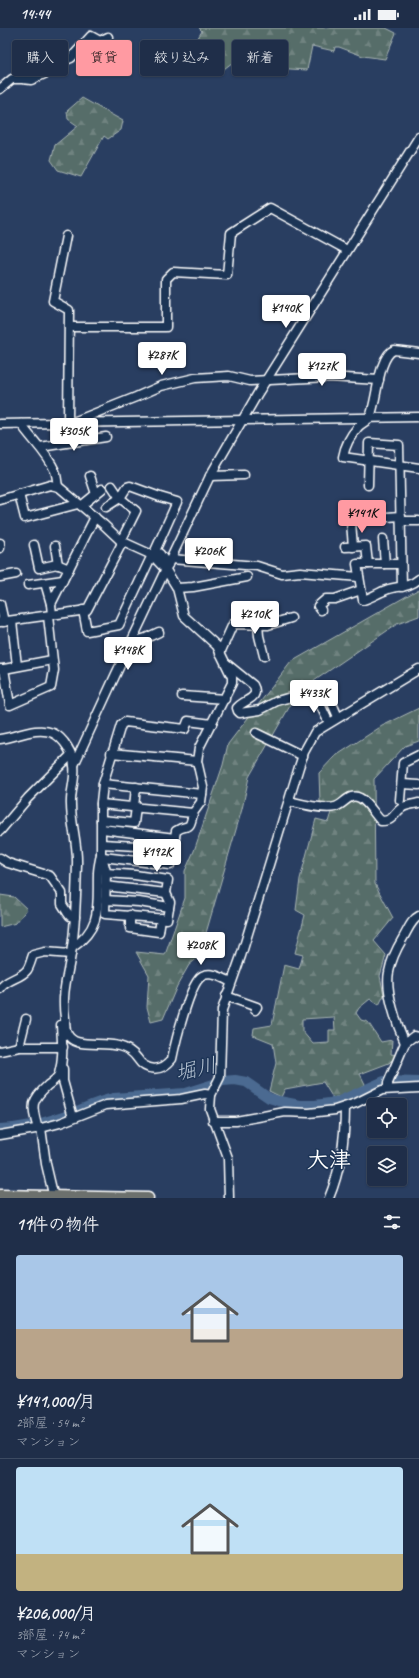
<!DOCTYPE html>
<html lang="ja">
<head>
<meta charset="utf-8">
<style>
  :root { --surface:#1f2e49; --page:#2c3a53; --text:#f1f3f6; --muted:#a1a8b4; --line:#3c4a61; --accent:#ff9aa2 }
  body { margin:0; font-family:Caveat,"Klee One",sans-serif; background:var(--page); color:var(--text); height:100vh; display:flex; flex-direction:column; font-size:15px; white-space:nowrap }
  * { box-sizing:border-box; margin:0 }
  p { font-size:13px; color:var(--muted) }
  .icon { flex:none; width:22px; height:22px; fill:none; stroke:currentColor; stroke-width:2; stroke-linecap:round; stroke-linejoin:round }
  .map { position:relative; height:1170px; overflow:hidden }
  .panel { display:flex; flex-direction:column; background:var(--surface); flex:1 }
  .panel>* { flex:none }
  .top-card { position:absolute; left:12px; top:12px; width:395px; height:36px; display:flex; gap:8px }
  .fabs { position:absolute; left:367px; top:1070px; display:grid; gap:8px }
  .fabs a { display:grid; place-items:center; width:40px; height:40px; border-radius:4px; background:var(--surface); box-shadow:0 1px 3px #0004,0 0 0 1px var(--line); font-size:20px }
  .price { position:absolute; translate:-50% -34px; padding:0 9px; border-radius:4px; background:#fff; color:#222; font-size:13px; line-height:26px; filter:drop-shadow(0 1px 2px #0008) }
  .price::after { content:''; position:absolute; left:50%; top:24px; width:12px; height:9px; margin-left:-6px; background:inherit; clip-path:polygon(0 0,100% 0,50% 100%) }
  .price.active { background:var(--accent); color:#111 }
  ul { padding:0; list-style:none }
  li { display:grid; align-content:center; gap:8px; height:212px; padding:0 16px }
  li+li { border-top:1px solid var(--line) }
  li span { display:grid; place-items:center; height:124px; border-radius:4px; color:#555 }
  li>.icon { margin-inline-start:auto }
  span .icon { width:72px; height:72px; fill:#fffc; stroke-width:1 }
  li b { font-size:17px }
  h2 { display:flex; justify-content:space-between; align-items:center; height:48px; padding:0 16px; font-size:17px }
  .chip { padding:0 14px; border-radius:4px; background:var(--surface); box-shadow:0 1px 3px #0004,0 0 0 1px var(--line); font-size:14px; line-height:36px }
  .chip.active { background:var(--accent); color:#111 }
  .status { display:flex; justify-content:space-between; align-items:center; height:28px; padding:0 20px; background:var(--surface); direction:ltr }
  .status svg { height:11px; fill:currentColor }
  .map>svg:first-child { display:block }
</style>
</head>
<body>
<div class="status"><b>14:44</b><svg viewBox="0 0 49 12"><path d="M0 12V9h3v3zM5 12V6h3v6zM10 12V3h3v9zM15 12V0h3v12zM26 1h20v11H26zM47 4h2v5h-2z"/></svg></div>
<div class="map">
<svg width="419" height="1170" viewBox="0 0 419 1170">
  <defs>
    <pattern id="forest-firs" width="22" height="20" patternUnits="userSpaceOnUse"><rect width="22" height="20" fill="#566d69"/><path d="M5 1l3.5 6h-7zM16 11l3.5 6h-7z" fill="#6f8380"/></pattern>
  </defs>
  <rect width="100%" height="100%" fill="#293e61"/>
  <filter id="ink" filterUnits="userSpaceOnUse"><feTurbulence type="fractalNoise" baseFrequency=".025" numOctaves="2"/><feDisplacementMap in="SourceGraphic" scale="8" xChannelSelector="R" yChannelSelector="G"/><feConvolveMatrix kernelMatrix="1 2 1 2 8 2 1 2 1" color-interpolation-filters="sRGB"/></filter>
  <g filter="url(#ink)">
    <g fill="url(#forest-firs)" stroke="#aab6b4" fill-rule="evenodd">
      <path d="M199,0H386L396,5L385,31L363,28L339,19H335L334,23L312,18L307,42L274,40L257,32L240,36L233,34L220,44L195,15L202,3Z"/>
      <path d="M82,70L123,93L121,102L108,111L104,108L81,149L58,142L51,132L55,117L78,98L68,91L67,83Z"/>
      <path d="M419,561V588L397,596L298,664L249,749L242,781L199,929L189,937L177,958L163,991L151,994L147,979L149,947L136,924L165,927L185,870V843L194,823L223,737L228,716L291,634Z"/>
      <path d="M419,680V713L405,718L374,751L375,856L393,890L374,913L386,927L380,948L384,967L379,977L370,971L359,980L356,985L361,992L368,994L381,1014L392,1012L391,1026L397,1027L389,1035L360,1046L365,1056L350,1066L333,1070L323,1054L285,1061L281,1069L269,1063L276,1035L273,1015L253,1007L254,1000L272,997L284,937L299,941L303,927L295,925L305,887L296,882L300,851L316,791L328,794L334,775L320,774L319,745L334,729L382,698ZM334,989L335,1002H329V1015L313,1016L302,1003V991Z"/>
      <path d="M0,867L14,869L27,881L16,895L0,899Z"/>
    </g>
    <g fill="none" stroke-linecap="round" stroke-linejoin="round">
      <path stroke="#4c6b91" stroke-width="10" d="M0,1101C21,1100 41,1096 61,1089C79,1083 95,1074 114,1070L185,1065L223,1053L235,1052L246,1054L269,1070L279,1073L300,1077H315L337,1074L384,1053L419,1054"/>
      <g stroke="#fff" stroke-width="11">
        <g id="minor">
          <path d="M0,61L12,51H22L31,52L53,42L59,35L71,30L91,8L100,13L108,9"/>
          <path d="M66,208L53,273L69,282L68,396L136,369L161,358L195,350L229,348L250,353L328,349L379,352"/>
          <path d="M69,299H166V251L173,244L227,247L231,205L270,180L347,222"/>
          <path d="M419,325L394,322C378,328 377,374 370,389C368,393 362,395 358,399C350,408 345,418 343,429L419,440"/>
          <path d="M0,396L419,389"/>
          <path d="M21,396C32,412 47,425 55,443C57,448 57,454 58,459"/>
          <path d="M40,419L106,409"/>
          <path d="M90,448L96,466"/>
          <path d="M210,448L244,447"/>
          <path d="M368,457L369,415L399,417L402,559"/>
          <path d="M19,466L25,490L78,476"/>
          <path d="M0,472L50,457L59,459L104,497L121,513L152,527L166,542L177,560L184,588L217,618L232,649V655L199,720L197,733L203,759L201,774L193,785"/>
          <path d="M81,478L102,461"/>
          <path d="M106,479L120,470L127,459L130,458L160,469L177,474L155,523L160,526L168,537"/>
          <path d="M387,489L401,488"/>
          <path d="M401,493H419"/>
          <path d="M351,494L353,519"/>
          <path d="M383,511L385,536"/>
          <path d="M0,515V520"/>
          <path d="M34,517L39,540L57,536L69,541"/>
          <path d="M55,518L58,537"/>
          <path d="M345,519L366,518L368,536"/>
          <path d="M171,531L257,538L282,546L300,544L359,549"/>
          <path d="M401,536H357L363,572C371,570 378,565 386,562C398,557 407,561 419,551"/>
          <path d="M0,549L16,546"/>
          <path d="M45,555L51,576"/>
          <path d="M28,557L63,552"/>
          <path d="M177,560L193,559L247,549"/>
          <path d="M0,576L4,594"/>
          <path d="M83,582L87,603L119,597L152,527"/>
          <path d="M321,582L318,578L326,571H335L361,562"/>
          <path d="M52,587L51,576L95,489"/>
          <path d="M12,593L17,638"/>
          <path d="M0,594L87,582L121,517V513L136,483L120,470L112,458"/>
          <path d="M258,597L259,608L264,628"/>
          <path d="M131,614L146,610L159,604"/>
          <path d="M220,625L233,596L268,597L291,590"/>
          <path d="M227,636L253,657C261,671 244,671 237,680L238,683L240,685L260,682L277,673L298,667L325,670L331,673L338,689"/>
          <path d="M0,641H4L10,677L51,659L54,642L48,588"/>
          <path d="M4,641L52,632"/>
          <path d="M182,668L225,671"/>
          <path d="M317,670L329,695"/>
          <path d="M256,705L303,728"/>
          <path d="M0,711C17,709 36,698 53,705C64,710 73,726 74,737C76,750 70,764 71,777C71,797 78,816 77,837C76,864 76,892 72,919C69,945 61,962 65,990C65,995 65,1001 67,1005C76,1027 119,1004 137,1030C146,1044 162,1044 172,1031C175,1016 190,954 202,948C211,943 223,950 231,954"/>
          <path d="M111,725L197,733"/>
          <path d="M74,737L115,648L210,448L258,365L419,109"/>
          <path d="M103,756L202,766"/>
          <path d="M402,756L419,757"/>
          <path d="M400,772L403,735L419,727"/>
          <path d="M289,773C301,776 323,782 335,779C344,777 349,764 360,770C368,774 374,786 381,793C395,793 393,785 403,779C407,777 414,776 419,775"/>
          <path d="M101,776L193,785C189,806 188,794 176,803L170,837L103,829"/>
          <path d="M134,779L136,759"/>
          <path d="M101,792L134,795L136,779"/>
          <path d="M102,801L175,810"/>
          <path d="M0,803L28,770L71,727"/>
          <path d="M102,816L137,818L173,823"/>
          <path d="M0,830L8,835L50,848L62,865V876L67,884L70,888L75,889"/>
          <path d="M106,845L135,847L168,852L166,865L170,874L167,891L105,886L106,843L101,825V774L103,756L121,697L125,694L185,701L188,693L212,696"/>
          <path d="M105,858L166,865"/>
          <path d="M105,872L139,874L169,879"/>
          <path d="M130,887V900L159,904L161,890"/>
          <path d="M72,920C103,899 97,877 98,845C98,839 100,832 101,826"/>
          <path d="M0,961C6,951 20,951 27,942C30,938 31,932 33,927L45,924L71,926"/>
          <path d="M226,968L257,979L255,982"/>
          <path d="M405,1015C397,997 385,963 389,944C391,932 397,920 403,910C408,902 411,892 419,888"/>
          <path d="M19,1019L26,991"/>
          <path d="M0,1023L19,1019H63"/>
          <path d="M63,1041V1053L73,1089"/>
          <path d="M388,1061V1055L405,1015L414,1008L419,1009"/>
          <path d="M213,1093H236L285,1084L309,1085L335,1082L356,1075L382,1062L419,1060"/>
          <path d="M41,1100L46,1136L54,1170"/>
          <path d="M38,1101C32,1079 29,1074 48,1057C52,1054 57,1051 59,1046C64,1030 62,1014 61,997"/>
          <path d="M0,1107L41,1100L60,1095L106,1077L181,1071L205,1066L211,1067"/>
          <path d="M229,1170L228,1130L210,1081L211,1067L220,1049L222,982L241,928L299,739L304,724L315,704L419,641"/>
          <path d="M329,1170C341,1141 345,1110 345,1079"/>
        </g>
      </g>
      <g stroke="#fff" stroke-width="13">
        <path id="major" d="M0,1167L148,1170"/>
      </g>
      <use href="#minor" stroke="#1d3557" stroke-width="8"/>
      <use href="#major" stroke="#6c706d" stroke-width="10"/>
    </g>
  </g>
  <g text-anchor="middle" stroke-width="3" stroke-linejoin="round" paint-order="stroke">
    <g font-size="21" font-style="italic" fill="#b7c4d3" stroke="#1d3557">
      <text transform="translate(196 1041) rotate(-13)" y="7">堀川</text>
    </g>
    <g font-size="22" font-weight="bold" fill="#fff" stroke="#1d3557">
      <text x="329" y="1139">大津</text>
    </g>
  </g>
</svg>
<div class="fabs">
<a><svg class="icon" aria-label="locate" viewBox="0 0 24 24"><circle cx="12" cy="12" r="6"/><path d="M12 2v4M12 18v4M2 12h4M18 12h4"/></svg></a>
<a><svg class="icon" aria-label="layers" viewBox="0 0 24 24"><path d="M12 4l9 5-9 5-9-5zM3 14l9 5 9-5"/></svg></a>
</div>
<b class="price" style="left:286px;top:301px">¥140K</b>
<b class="price" style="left:162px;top:348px">¥287K</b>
<b class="price" style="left:322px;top:359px">¥127K</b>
<b class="price" style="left:74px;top:424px">¥305K</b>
<b class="price active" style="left:362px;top:506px">¥141K</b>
<b class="price" style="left:209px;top:544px">¥206K</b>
<b class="price" style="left:255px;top:607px">¥210K</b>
<b class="price" style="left:128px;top:643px">¥148K</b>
<b class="price" style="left:314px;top:686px">¥433K</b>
<b class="price" style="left:157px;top:845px">¥192K</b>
<b class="price" style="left:201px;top:938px">¥208K</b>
<div class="top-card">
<a class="chip">購入</a>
<a class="chip active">賃貸</a>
<a class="chip">絞り込み</a>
<a class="chip">新着</a>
</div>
</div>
<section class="panel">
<h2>11件の物件<svg class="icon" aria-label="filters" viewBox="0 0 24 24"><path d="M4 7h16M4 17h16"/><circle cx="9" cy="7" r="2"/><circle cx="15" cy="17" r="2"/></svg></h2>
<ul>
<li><span style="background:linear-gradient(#a9c7e8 60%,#b9a48a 0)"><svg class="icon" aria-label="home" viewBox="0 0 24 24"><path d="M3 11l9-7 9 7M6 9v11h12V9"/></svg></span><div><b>¥141,000/月</b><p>2部屋 · 54 m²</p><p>マンション</p></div></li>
<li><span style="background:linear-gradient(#bfe0f5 70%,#c2b280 0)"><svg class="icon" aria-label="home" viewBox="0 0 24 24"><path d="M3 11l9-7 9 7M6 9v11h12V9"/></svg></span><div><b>¥206,000/月</b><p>3部屋 · 74 m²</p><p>マンション</p></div></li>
</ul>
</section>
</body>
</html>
